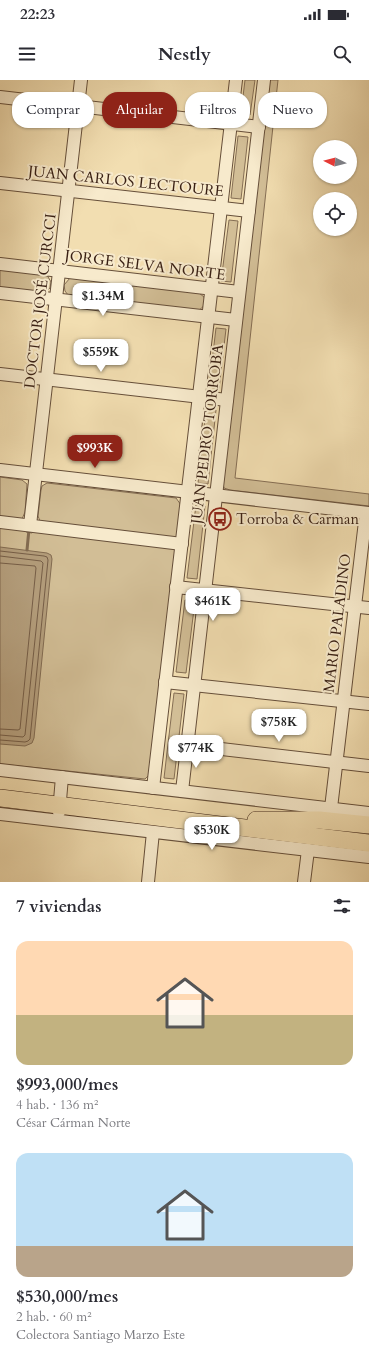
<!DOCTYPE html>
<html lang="es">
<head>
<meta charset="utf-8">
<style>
  :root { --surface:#fff; --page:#f2f2f3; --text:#2b2b33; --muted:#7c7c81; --accent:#8f2418 }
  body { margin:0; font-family:Cardo,serif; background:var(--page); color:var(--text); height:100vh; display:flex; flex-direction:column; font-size:15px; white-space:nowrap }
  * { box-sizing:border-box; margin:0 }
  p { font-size:13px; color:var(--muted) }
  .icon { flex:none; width:22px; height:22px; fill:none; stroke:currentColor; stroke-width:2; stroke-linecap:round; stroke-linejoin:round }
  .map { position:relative; height:802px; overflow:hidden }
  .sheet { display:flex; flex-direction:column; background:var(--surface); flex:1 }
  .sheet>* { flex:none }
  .banner { position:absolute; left:12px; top:12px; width:345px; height:36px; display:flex; gap:8px }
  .needle { width:26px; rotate:276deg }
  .tools { position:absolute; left:313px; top:60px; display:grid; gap:8px }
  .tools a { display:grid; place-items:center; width:44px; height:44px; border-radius:50%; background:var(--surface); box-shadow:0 1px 3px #0004; font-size:20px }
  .price { position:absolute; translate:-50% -34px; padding:0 9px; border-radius:8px; background:#fff; color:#222; font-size:13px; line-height:26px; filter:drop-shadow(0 1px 2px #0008) }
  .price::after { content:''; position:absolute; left:50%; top:24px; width:12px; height:9px; margin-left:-6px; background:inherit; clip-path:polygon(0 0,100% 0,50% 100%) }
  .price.active { background:var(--accent); color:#fff }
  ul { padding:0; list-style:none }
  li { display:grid; align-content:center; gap:8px; height:212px; padding:0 16px }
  li span { display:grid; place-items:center; height:124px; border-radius:12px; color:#555 }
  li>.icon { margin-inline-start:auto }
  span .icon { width:72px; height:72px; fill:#fffc; stroke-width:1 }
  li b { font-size:17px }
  h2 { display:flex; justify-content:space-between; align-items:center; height:48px; padding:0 16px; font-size:17px }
  .chip { padding:0 14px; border-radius:16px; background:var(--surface); box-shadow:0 1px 3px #0004; font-size:14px; line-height:36px }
  .chip.active { background:var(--accent); color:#fff }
  .status { display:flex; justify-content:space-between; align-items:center; height:28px; padding:0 20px; background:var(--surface); direction:ltr }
  .status svg { height:11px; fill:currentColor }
  header { display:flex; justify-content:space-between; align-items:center; height:52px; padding:0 16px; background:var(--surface); font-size:18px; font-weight:700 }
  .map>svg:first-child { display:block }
</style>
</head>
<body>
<div class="status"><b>22:23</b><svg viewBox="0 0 49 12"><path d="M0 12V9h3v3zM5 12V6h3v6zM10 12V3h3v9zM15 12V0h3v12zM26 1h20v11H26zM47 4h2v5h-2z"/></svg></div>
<header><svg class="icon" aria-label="menu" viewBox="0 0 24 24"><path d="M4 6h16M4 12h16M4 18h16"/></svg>Nestly<svg class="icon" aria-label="search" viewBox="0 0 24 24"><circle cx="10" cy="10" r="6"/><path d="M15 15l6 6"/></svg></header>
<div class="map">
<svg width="369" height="802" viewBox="0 0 369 802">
  <rect width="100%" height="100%" fill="#f2deb1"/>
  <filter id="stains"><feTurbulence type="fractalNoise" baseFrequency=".005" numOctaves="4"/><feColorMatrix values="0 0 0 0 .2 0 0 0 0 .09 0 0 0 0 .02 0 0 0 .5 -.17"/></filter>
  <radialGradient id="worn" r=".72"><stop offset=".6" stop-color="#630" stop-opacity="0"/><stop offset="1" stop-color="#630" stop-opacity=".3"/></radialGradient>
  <g fill="#d2be96" stroke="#856e54">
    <path d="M245,0H255L250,35L241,33Z"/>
    <path d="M269,0H278L235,398L369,414V426L230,410L224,408L223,404Z"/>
    <path d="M238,56L248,57L241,119L231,118Z"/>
    <path d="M229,140L238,141L231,202L221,201Z"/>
    <path d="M0,189L47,195L51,202L50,208L44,213L0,208Z"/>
    <path d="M70,198L199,213L204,217C206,223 204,228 197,231L68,215L65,211L64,205Z"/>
    <path d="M216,248L226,249L219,309L209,307Z"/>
    <path d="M206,329L216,330L208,404L198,403Z"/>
    <path d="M0,397L22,400L27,404L25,432L22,439H0Z"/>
    <path d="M47,403L176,418L181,425L177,456L175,458L40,441L38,436L41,410L42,406Z"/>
    <path d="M196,425L205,426L197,499L187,498Z"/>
    <path d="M0,445L23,447L26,452L32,453L36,449L174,468L175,470L149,695L145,699L0,684Z"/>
    <path d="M185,520L195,521L186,593L176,592Z"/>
    <path d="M174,613L184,614L174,699L164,698Z"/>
  </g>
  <path fill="#b39d7b" stroke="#826b51" d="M0,467L47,473L51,475L52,479L34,658L32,663L25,666L0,664Z"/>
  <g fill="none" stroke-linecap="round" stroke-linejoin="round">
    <g stroke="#765e47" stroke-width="1">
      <path d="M0,471L44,476L47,477L48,480L30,659L28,661L25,662L0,660"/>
      <path d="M0,476L41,481L43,483L25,655L23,657L0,655"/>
      <path d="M0,483L35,486L36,488L20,649L18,650L0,649"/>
    </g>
    <path stroke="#826b51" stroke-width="3" d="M27,470L29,449"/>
    <g stroke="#664f3a" stroke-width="14">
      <g id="minor">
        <path d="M0,17L259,47"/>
        <path d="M0,103L249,131"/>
        <path d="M0,184L239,212"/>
        <path d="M0,213L236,240"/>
        <path d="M0,294L227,320"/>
        <path d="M0,390L369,433"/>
        <path d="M0,442L182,464"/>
        <path d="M30,445L81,0"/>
        <path d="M176,507L369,528"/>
        <path d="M165,602L369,624"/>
        <path d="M187,665L369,686"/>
        <path d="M0,690L369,733"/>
        <path d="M153,708L236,0"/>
        <path d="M182,711L264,0"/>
        <path d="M331,728L366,433"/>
        <path d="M59,732L62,697"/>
        <path d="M0,734L369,777"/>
        <path d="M148,802L153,752"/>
        <path d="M304,802L308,770"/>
      </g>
    </g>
    <g stroke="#381f13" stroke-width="18">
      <g id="highway">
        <path d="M0,718L369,763"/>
        <path d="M256,740H319L369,745"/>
      </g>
    </g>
    <use href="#minor" stroke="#f7eacc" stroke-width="12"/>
    <use href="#highway" stroke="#f2deb1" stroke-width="17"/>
  </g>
  <defs>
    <g id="bus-ring" transform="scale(1.15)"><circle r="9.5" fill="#f7eacc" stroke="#8f2418" stroke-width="1.5"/><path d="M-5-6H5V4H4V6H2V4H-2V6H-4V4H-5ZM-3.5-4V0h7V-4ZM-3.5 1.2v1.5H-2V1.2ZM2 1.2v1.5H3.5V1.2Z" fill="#8f2418"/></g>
  </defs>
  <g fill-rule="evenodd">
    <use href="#bus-ring" x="220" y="439"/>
  </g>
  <g text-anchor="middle" stroke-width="4" stroke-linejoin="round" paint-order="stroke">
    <g font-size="15" fill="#381f13" stroke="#f7eacc">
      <text transform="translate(126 101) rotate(6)" y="5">JUAN CARLOS LECTOURE</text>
      <text transform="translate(145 185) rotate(7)" y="5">JORGE SELVA NORTE</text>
      <text transform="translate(40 221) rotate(-83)" y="5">DOCTOR JOSÉ CURCCI</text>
      <text transform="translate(207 354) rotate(-83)" y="5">JUAN PEDRO TORROBA</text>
      <text transform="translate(337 543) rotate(-83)" y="5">MARIO PALADINO</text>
    </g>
    <g font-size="15" fill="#381f13" stroke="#f7eacc" text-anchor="start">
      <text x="236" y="444">Torroba &amp; Carman</text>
    </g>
  </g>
  <rect width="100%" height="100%" filter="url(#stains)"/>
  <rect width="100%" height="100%" fill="url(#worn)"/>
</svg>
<div class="tools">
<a><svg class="needle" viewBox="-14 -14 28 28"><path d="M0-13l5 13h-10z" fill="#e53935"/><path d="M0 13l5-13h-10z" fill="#7c7c81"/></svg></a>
<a><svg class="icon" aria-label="locate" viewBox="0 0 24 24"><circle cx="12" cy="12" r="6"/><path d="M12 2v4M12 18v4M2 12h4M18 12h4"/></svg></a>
</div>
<b class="price" style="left:103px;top:237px">$1.34M</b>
<b class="price" style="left:101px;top:293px">$559K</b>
<b class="price active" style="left:95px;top:389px">$993K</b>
<b class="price" style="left:213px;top:542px">$461K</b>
<b class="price" style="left:279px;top:663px">$758K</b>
<b class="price" style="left:196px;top:689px">$774K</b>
<b class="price" style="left:212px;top:771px">$530K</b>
<div class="banner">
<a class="chip">Comprar</a>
<a class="chip active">Alquilar</a>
<a class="chip">Filtros</a>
<a class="chip">Nuevo</a>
</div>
</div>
<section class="sheet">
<h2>7 viviendas<svg class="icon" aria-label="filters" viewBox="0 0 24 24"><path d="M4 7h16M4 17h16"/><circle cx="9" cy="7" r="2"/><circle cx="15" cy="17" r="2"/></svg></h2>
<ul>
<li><span style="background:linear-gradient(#ffd9b3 60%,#c2b280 0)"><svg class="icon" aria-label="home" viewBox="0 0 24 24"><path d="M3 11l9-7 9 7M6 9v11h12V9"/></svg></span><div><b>$993,000/mes</b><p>4 hab. · 136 m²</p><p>César Cárman Norte</p></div></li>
<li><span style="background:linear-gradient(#bfe0f5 75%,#b9a48a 0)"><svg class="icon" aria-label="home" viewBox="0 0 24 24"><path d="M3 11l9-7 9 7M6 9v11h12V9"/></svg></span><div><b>$530,000/mes</b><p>2 hab. · 60 m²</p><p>Colectora Santiago Marzo Este</p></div></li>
</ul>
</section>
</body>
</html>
